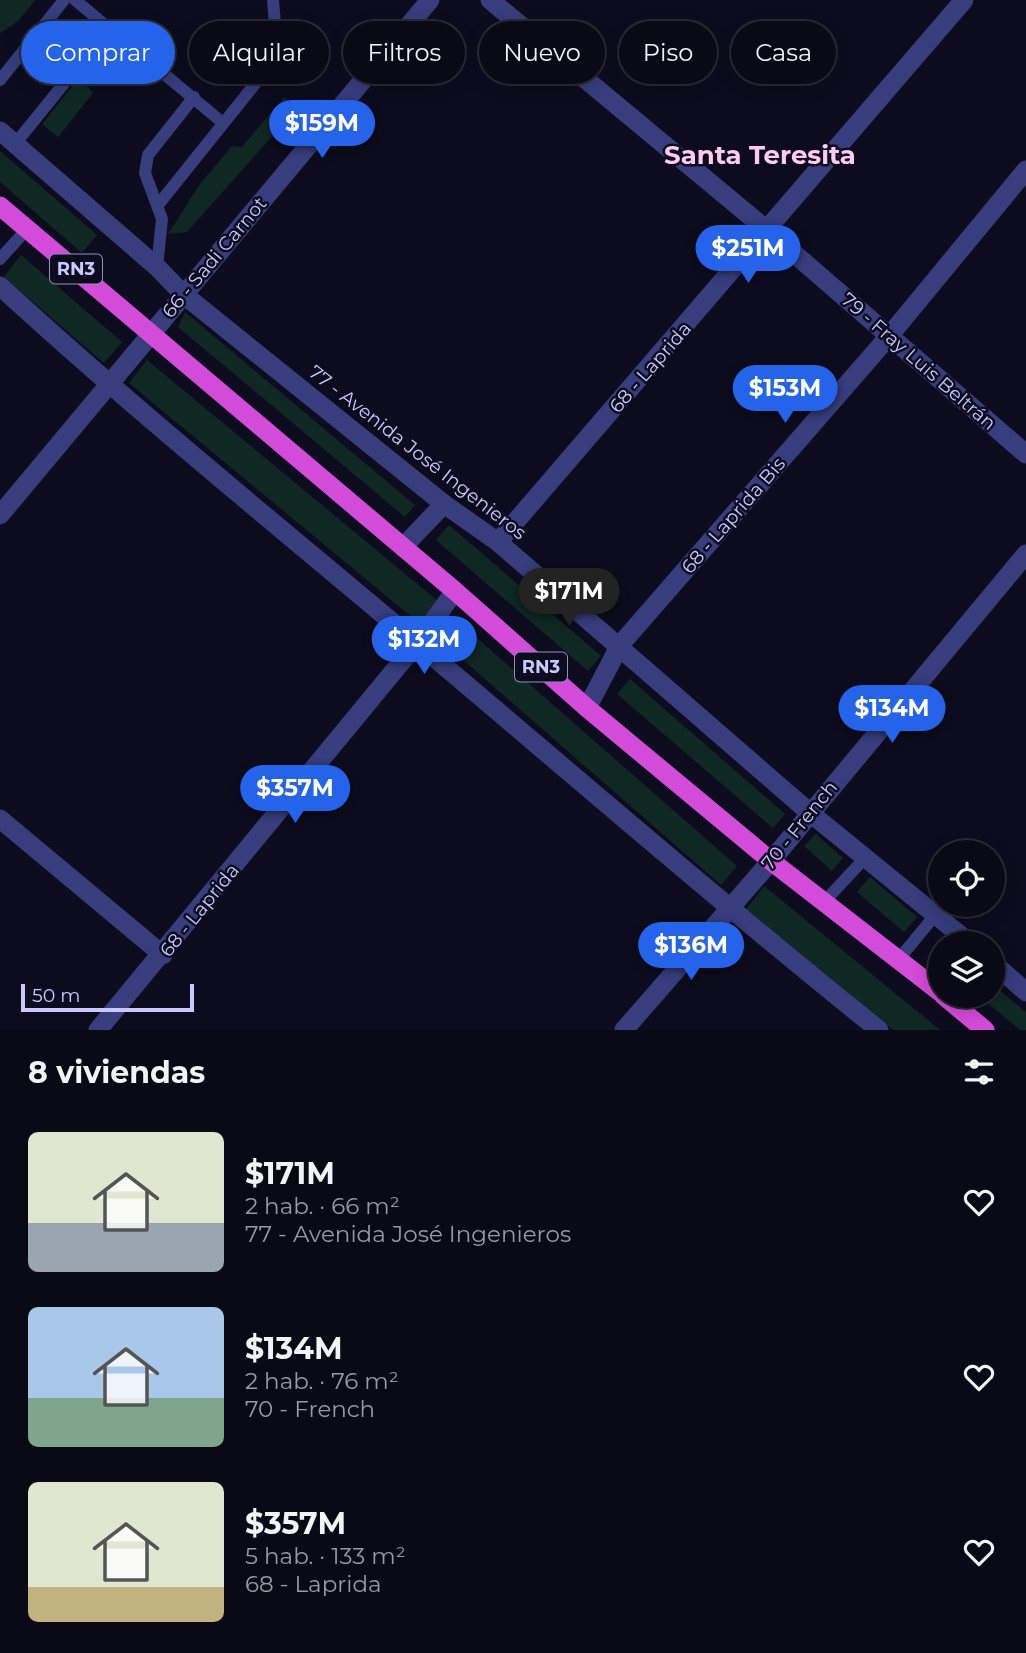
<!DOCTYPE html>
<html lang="es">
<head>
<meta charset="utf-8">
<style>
  :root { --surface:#0a0916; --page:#181723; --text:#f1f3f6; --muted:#999aa1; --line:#2a2a35; --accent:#2563eb }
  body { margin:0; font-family:Montserrat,sans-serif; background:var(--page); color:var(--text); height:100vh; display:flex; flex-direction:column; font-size:26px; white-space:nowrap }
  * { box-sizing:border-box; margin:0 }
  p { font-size:23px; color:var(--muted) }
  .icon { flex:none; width:38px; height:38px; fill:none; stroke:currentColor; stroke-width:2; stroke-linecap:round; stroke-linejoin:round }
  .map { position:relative; height:1030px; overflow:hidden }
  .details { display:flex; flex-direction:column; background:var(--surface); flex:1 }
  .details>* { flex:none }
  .guide { position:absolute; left:21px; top:21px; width:985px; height:63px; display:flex; gap:14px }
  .tools { position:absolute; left:928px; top:840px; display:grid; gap:14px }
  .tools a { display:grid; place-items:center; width:77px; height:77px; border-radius:50%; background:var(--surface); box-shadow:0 4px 18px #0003,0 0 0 2px var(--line); font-size:35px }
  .scale { position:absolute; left:21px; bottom:18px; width:173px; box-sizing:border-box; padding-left:7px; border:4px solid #c9c9ff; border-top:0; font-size:19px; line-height:24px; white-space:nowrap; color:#c9c9ff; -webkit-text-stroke:5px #0d0c1e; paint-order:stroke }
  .price { position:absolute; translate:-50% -60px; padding:0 16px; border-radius:24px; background:var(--accent); color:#fff; font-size:23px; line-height:46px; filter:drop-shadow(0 2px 4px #0008) }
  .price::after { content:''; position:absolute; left:50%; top:42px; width:21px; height:16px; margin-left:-10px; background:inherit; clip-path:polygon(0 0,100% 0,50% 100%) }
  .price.selected { background:#222; color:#fff }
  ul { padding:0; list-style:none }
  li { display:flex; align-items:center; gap:21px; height:175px; padding:0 28px }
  li span { display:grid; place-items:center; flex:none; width:196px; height:140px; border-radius:10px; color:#555 }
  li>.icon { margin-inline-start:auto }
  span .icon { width:84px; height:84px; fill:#fffc; stroke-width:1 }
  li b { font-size:30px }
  h2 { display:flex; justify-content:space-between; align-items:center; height:84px; padding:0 28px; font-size:30px }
  .tag { padding:0 24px; border-radius:32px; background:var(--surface); box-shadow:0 4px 18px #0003,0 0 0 2px var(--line); font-size:24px; line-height:63px }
  .tag.selected { background:var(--accent); color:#fff }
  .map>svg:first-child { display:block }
</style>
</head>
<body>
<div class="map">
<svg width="1026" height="1030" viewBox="0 0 1026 1030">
  <rect width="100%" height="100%" fill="#0d0c1e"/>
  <g fill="#0f2824">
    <path d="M0,0H35L18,21L0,33Z"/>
    <path d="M109,40L118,48L87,86L93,93L58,137L42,124Z"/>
    <path d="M284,97L298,107L187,232L168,234L200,184L232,146L242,147Z"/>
    <path d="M0,151L97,235L82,253L0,182Z"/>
    <path d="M21,255L122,342L104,363L4,277Z"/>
    <path d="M185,312L415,505L405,517L178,327Z"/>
    <path d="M147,360L439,602L420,624L129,383Z"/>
    <path d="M449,525L601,656L588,671L436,540Z"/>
    <path d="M454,618L737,866L721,885L437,637Z"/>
    <path d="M630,679L785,814L773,828L617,694Z"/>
    <path d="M816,834L843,858L832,871L804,846Z"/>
    <path d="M870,877L917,917L904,932L857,892Z"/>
    <path d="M764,886L940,1030H893L746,909Z"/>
    <path d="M992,984L1026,1012V1030H1020L979,996H992Z"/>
  </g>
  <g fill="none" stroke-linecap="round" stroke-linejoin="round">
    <g stroke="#373d7d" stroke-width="12">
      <path d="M75,0L223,123"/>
      <path d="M0,80L64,0"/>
      <path d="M15,144L109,28"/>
      <path d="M158,205L267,69L276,38L273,0"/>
      <path d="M0,259L28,228"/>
      <path d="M157,267L162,219L145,173L148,155L194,97"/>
      <path d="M824,902L865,858"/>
      <path d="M899,959L936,914"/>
    </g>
    <g stroke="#373d7d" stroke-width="19">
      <path d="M490,0L768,231L1026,454"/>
      <path d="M0,131L157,267L183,294L444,504L498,542L809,812L970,943"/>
      <path d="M0,286C135,410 277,525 417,643C571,773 722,904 879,1030"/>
      <path d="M0,515L430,0"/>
      <path d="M498,542L964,0"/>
      <path d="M403,547L444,504"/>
      <path d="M587,708L620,645L890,335L1026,170"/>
      <path d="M0,819L163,955"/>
      <path d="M992,962L1026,992"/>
      <path d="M98,1030L417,643L455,591"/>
      <path d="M624,1030L771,861L1026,554"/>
    </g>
    <g stroke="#d34bd9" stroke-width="19">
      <path d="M0,206L455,591L587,708L771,861L940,992"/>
      <path d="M944,996L985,1030"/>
    </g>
  </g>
  <g text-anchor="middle" stroke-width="5" stroke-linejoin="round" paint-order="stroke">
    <g fill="#0d0c1e" stroke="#9190bc" stroke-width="2">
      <rect x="50" y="254.5" width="52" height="29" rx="5"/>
      <rect x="515" y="652.5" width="52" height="29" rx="5"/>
    </g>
    <g font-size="18" font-weight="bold" fill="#c9c9ff">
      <text x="76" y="275">RN3</text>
      <text x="541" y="673">RN3</text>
    </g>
    <g font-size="19" fill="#c9c9ff" stroke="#0d0c1e">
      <text transform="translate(214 257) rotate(-50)" y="7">66 - Sadi Carnot</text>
      <text transform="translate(919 361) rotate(41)" y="7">79 - Fray Luis Beltrán</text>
      <text transform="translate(650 367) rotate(-49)" y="7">68 - Laprida</text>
      <text transform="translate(418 452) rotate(38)" y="7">77 - Avenida José Ingenieros</text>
      <text transform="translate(733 515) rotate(-49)" y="7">68 - Laprida Bis</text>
      <text transform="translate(799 825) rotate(-51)" y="7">70 - French</text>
      <text transform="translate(199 910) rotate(-51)" y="7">68 - Laprida</text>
    </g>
    <g font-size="26" font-weight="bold" fill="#ffcbf2" stroke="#0d0c1e">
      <text x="760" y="164">Santa Teresita</text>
    </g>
  </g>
</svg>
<div class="tools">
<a><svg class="icon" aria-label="locate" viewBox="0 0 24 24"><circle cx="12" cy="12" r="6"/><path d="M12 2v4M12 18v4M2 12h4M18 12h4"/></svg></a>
<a><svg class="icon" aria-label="layers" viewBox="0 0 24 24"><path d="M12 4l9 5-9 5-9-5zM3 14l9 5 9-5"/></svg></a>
</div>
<div class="scale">50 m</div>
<b class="price" style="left:322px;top:160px">$159M</b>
<b class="price" style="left:748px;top:285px">$251M</b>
<b class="price" style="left:785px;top:425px">$153M</b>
<b class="price selected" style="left:569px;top:628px">$171M</b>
<b class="price" style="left:424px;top:676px">$132M</b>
<b class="price" style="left:892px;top:745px">$134M</b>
<b class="price" style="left:295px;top:825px">$357M</b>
<b class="price" style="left:691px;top:982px">$136M</b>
<div class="guide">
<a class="tag selected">Comprar</a>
<a class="tag">Alquilar</a>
<a class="tag">Filtros</a>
<a class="tag">Nuevo</a>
<a class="tag">Piso</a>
<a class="tag">Casa</a>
</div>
</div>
<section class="details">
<h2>8 viviendas<svg class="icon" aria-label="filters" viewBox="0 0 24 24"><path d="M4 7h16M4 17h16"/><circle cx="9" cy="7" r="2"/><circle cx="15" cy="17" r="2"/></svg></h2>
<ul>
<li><span style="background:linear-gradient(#dfe7d0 65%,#9aa5b1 0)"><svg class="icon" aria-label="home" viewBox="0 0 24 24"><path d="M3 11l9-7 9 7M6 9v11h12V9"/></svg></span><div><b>$171M</b><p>2 hab. · 66 m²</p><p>77 - Avenida José Ingenieros</p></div><svg class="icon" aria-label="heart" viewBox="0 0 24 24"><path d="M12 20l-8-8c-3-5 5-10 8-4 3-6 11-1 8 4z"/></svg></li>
<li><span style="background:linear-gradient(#a9c7e8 65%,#7fa58c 0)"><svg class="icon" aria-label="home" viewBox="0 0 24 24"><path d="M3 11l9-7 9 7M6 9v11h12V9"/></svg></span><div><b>$134M</b><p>2 hab. · 76 m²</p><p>70 - French</p></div><svg class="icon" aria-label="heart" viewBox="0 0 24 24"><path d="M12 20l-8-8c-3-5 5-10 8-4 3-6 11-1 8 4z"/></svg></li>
<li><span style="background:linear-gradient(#dfe7d0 75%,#c2b280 0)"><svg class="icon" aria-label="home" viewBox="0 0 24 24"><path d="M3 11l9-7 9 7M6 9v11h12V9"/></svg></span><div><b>$357M</b><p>5 hab. · 133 m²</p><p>68 - Laprida</p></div><svg class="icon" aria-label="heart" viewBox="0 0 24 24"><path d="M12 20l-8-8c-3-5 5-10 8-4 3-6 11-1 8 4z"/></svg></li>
</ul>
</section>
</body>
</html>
